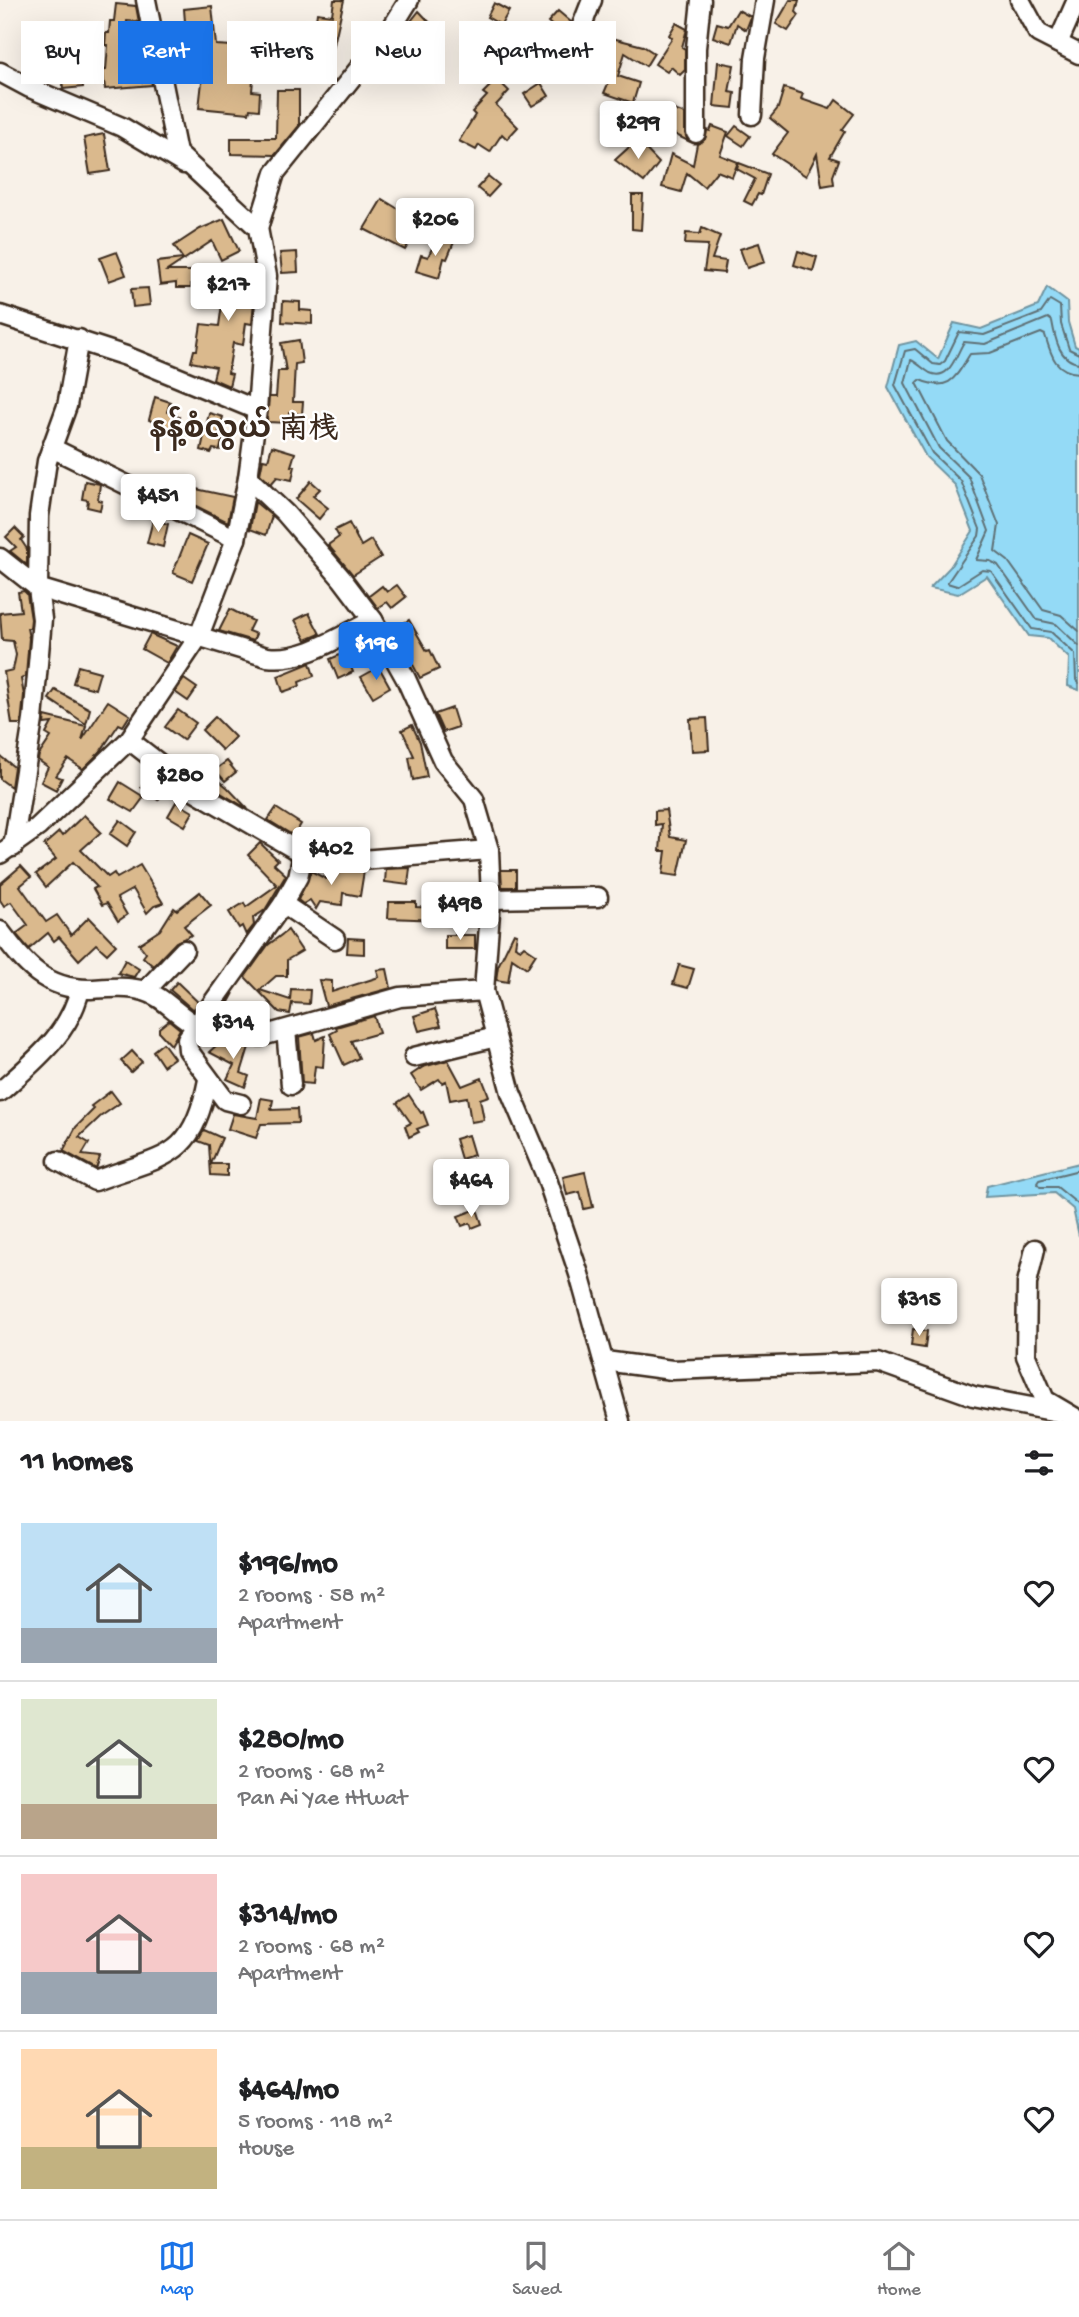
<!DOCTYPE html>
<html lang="en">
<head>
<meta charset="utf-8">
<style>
  :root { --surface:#fff; --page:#f6f6f6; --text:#202124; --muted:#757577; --line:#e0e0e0; --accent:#1a73e8 }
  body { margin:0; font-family:"Gochi Hand","LXGW WenKai TC","Noto Sans Myanmar",sans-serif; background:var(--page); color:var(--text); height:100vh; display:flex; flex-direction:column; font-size:26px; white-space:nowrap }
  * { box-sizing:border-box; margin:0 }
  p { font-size:23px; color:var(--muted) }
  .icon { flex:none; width:38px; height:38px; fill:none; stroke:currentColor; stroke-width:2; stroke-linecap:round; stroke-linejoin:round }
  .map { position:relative; height:1421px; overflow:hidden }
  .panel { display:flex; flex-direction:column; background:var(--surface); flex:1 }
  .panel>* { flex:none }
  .top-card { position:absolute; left:21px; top:21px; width:700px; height:63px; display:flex; gap:14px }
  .price { position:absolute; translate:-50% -60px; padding:0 16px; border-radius:7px; background:#fff; color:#222; font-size:23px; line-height:46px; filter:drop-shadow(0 2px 4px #0008) }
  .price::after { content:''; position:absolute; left:50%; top:42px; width:21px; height:16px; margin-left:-10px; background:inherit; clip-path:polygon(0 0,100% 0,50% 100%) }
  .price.current { background:var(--accent); color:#fff }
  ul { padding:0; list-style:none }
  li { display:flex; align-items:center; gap:21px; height:175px; padding:0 21px }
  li+li { border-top:2px solid var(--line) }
  li span { display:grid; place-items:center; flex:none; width:196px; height:140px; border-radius:0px; color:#555 }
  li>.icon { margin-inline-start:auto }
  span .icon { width:84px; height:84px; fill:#fffc; stroke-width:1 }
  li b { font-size:30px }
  h2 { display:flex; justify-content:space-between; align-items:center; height:84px; padding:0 21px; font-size:30px }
  .tag { padding:0 24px; border-radius:0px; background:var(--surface); box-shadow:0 7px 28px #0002; font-size:24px; line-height:63px }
  .tag.current { background:var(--accent); color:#fff }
  .tabs { display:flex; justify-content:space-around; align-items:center; height:98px; border-top:2px solid var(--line); background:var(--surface); font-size:19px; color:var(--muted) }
  .tabs a { display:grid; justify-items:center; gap:4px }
  .tabs .current { color:var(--accent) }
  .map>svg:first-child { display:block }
</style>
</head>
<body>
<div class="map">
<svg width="1079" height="1421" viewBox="0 0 1079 1421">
  <rect width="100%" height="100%" fill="#f8f1e8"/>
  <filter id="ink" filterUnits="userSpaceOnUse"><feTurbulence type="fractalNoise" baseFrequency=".0143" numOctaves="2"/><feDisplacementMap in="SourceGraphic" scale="14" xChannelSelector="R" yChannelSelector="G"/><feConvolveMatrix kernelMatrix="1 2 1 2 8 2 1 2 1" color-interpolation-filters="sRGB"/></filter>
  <g filter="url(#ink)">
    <g fill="#94daf6" stroke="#7094a0" stroke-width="2">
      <path d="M1047,287L1067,302L1068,322L1075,346L1079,348V690L1068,686L1069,658L1048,638L1029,636L987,576L958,594L930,588L950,567L973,531L955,485L926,457L888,387L899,345L916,341L938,359L954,323L981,329L1038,306Z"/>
      <path d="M1079,1163V1236L1073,1209L1054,1193L985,1197L987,1186Z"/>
    </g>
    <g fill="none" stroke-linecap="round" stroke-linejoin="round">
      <g stroke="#5f7074" stroke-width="2">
        <path d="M1079,354L1069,349L1061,324L1060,306L1050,300L1041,313L984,335L959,332L945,361L940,365L933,364L915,349L905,351L895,385L932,453L961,481L980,529L979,536L947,583L957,586L982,570L991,571L1032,629L1051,632L1075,654L1076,680L1079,683"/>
        <path d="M1079,363C1059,361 1055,338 1052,321L1048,318L985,344L964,342C956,354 950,382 930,373C923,369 918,363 911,360L905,383L939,448L969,477L989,531L976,560L990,561L998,565L1037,620L1056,624L1079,646"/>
        <path d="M1079,373C1055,372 1051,355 1045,335L1041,333L990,353L970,354C956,376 951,393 920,380L917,383L947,441L979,474L999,525L995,551L1008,561L1043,610L1061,615L1079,631"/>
        <path d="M1079,1170L1039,1180L1037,1183L1040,1187H1057L1079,1205"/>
      </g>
    </g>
    <g fill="#dab98d" stroke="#3b2a1e" stroke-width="2">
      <path d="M334,0H344L333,49L327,47L325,73L313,72L314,53L271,46V49H265L263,70L254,69L252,91L260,92L259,110L250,109L249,113L199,108L204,64H201L204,33L186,35L184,9L212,6L216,45L249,47L253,25L314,34L317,13L332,15Z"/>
      <path d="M790,0H799L796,12L799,15L788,31L776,24Z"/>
      <path d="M494,3L509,11L501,25L487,17Z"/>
      <path d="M116,4L136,6L139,22L127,21L124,47L142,48L141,67L148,66L152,85L105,89L103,70H106L108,45H105L106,33H109L110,21H114Z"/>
      <path d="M738,10L751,17L746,30L737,24L731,43L713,37L717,23L728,26Z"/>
      <path d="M419,11L435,28L418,44L404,30Z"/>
      <path d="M558,11L571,22L567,32L557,41L550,36L556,29L548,22Z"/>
      <path d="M676,23L687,29L682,47L685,49V70L680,75L671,67L667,72L655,64L672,38L669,35Z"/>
      <path d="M612,38L643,46L654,53L646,66L625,53L618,76L639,83L633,103L604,93L610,79L585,70L589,57L604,62Z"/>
      <path d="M517,46L529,59L510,77L499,63Z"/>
      <path d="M718,62L734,65L729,92L735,93L733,108L714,106Z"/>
      <path d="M82,75L83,87L63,89L62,77Z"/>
      <path d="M497,79L509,91L496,105L518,127L507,139L502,134L490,152L479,145L476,150L459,141L475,115L472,112L487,96L483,93Z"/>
      <path d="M541,83L549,96L532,106L524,94Z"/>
      <path d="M784,88L803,94L801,99L830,109L836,100L854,114L842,130L845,131L830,157L839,160L833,176L834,184L822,186L817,154L806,176L772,154L788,133L770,118L778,108Z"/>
      <path d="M277,90H299V126L275,155L231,154V138H276Z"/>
      <path d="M674,110L685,114V133L688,141L666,130Z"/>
      <path d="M712,126L728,132L720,155L738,162L732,177L717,171L704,187L687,173L681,192L662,187L671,154L693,165L697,144L705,139L707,130L710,131Z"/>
      <path d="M736,126L750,136L743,146L728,136Z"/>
      <path d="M104,134L110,171L90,174L84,138Z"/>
      <path d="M637,140L659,163L644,182L615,160Z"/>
      <path d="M739,163L768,174L761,195L758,194L752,205L744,201L755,179L737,169Z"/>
      <path d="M488,176L499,185L488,197L477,188Z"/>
      <path d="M632,195H643L641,230L632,229Z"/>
      <path d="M382,199L421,223L405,250L364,229Z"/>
      <path d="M224,219L239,251L221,260L212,241L167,271H191V288H176V283L160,285L157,262L183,259L174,246L200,229Z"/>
      <path d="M702,228L720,236L712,259L726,261L724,273L704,271L708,245L685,244L686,233L700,234Z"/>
      <path d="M438,235L454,242L447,259L444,258L439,278L416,271L421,255L428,257Z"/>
      <path d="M759,243L765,262L747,268L740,249Z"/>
      <path d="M798,251L817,257L813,271L794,265Z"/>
      <path d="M117,252L126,275L109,281L100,258Z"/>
      <path d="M297,252L298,272L282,273L280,253Z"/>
      <path d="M227,267L254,268L256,277L252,324L246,323L243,345L233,343L228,373L232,374L229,386L213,379L216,367L191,362L194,350H197L201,324L219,326Z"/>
      <path d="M148,288L150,305L133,307L131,289Z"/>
      <path d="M283,301L300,302V310L312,311V324L282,322Z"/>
      <path d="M299,340L302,363L295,364L293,402H303L302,414L289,413V423L267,422L269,397H276L278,371H286L281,343Z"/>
      <path d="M155,397L170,402L167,412L179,417L173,431L149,420Z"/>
      <path d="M209,413L223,417L218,435L223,436L220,450L213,449L211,453L201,450Z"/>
      <path d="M272,446L295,453L291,466H295L292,480L277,477L271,484L260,474L263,459L268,460Z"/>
      <path d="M85,481L100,484L98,500L102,501L100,510L87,507L88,500L82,499Z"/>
      <path d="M311,481L320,489L313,496L328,508L319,519L296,499Z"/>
      <path d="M196,489L233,497L228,522L190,503Z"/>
      <path d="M255,502L272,516L266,535L250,529Z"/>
      <path d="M153,520L168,524L163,547L147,543Z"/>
      <path d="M349,523L361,546L371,540L381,557L353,575L328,545L339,537L335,530Z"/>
      <path d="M15,528L24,537L21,540L27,549V565L10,551L16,547L6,537Z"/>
      <path d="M188,535L208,544L192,581L173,573Z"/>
      <path d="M397,585L406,597L392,608L387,602L378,608L369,596L382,586L387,592Z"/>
      <path d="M24,591L27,594L31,619L30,628H27L29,638L26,676L21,679L24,695L21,724H12L4,672L13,670L16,655L13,641L2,640L0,613L21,611L18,592Z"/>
      <path d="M230,609L253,621L248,631L256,634L253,641L219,631Z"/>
      <path d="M309,613L320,634L306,640L295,620Z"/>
      <path d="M409,620L427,651L430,650L439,669L420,678L394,629Z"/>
      <path d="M150,634L177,646L167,663L142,649Z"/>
      <path d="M342,654L345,658L347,657L353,672L338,679L330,659Z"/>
      <path d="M310,663L314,676L299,682L300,686L283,692L278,676Z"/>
      <path d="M78,666L100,672L95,689L73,683Z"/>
      <path d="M379,667L390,687L373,697L361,677Z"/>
      <path d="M184,679L197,688L188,701L175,692Z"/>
      <path d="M55,690L90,709L86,724L49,699Z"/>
      <path d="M108,701L130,715L123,726L119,724L100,752L83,769L68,759L56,776L62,778L56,790L41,782L48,767L38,760L39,755L51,737L46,734L52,723L44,724L45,716L86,726L82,740Z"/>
      <path d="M452,708L458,727L443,732L435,714Z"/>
      <path d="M178,710L196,723L183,740L165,727Z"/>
      <path d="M215,717L235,737L222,750L202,730Z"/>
      <path d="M707,718L709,750L692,751L690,719Z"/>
      <path d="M412,725L420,742L427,777L413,780L409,757L414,756L402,730Z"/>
      <path d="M0,756L14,767L11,787L0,779Z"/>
      <path d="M227,761L236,772L225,781L215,770Z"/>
      <path d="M152,772L169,785L158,800L141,787Z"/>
      <path d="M216,778L228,788L248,809L209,786Z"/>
      <path d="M120,782L144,797L133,812L110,799Z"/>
      <path d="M176,802L193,812L185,826L168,816Z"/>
      <path d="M276,808L301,824L294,836L268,820Z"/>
      <path d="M666,810L670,837L686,840L678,876L663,874L666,851H660L662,824L655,825V811Z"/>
      <path d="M84,815L101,832L81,850L108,877L114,873L117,878L140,865L163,903L154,906L147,913L133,889L117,898L127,915L118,921L107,903L102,905L93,889L97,887L73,862L46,887L36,874L56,859L44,845L59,832L62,836Z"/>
      <path d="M120,820L136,832L127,846L110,834Z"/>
      <path d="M260,843L278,860L274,864L286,875L265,910L253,918L254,925L246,935L242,926L239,928L229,912L244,903L246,907L277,885L248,855Z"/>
      <path d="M21,866L31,877L20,886L46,922L57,915L71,935L89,917L116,945L107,954L96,944L79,960L59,937L54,941L48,933L29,949L16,934L28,925L11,902L4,906L0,900V884Z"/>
      <path d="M410,868L408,885L385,882L386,869Z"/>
      <path d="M501,870H516V887H502Z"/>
      <path d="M311,871L326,879L327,871H364L360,896L343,893L342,905L320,902L316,909L310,900L303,904L298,900Z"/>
      <path d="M200,892L211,905L184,926L192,935L176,942L153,966L143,957L146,953L139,944L160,930L174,908L177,910Z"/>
      <path d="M389,902H416V907L441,908L440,920L388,918Z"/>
      <path d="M288,930L302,951L287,960V976H276L260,990L290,1000L291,989L310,990L309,1004L292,1003L290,1014L279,1012L245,977L268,945Z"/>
      <path d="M514,933L517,934L515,946L521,949L524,946L536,954L527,968L512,958L508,982L496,980L498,966Z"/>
      <rect x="445" y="935" width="30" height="14"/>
      <path d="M348,938L364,939V954L347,953Z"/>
      <path d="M125,960L139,969L134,977L118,973Z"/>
      <path d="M679,965L694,969L688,988L673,984Z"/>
      <path d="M387,969L391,988L326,1006L319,980L332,981V992L379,977L377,970Z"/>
      <path d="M177,982L199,1003L193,1010L170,990Z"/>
      <path d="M234,993L228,1004L241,1012L235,1023L219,1014Z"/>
      <path d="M435,1009L441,1026L419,1031L414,1016Z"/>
      <path d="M374,1016L379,1033L351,1041L359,1058L344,1065L330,1034L337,1030L336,1027Z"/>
      <path d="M169,1020L180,1029L171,1045L159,1032V1028Z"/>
      <path d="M314,1033L316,1040L325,1036L323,1067L315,1066L313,1084L302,1083L299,1037Z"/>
      <path d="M163,1043L174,1058L163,1066L153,1051Z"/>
      <path d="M218,1044L249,1047L241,1073L249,1076L245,1087L227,1079L234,1065L209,1052Z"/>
      <path d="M132,1051L142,1062L131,1072L121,1061Z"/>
      <path d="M448,1060L462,1086L482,1078L489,1096L480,1099L484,1120L471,1122L467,1097L450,1100L446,1081L442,1083L439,1079L421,1090L411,1075L423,1067Z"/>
      <path d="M111,1091L120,1103L100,1117L79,1137L89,1143L82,1155L100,1157L96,1169L63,1151L76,1127L94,1109L91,1106Z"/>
      <path d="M409,1095L421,1113L423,1112L428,1125L417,1129L419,1132L409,1137L405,1126L411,1123L397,1103Z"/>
      <path d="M261,1098L273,1100L271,1110L297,1109L298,1123L261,1124L256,1138L228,1129L233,1114L257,1118Z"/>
      <path d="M204,1130L222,1138L211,1164H227V1176L211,1175L209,1145L198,1141Z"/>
      <path d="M468,1135L474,1155L461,1159L455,1139Z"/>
      <path d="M585,1172L593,1207L584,1209L580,1192L567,1195L563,1177Z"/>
      <path d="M477,1209L482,1224L472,1228L470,1223L462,1226L458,1216Z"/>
      <path d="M913,1329L927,1331L925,1348L911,1346Z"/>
    </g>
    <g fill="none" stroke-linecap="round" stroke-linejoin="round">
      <g stroke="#3b2a1e" stroke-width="23">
        <g id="minor">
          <path d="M1020,0L1038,33L1079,54"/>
          <path d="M1058,43L1077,0"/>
          <path d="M543,53L564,52L577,38L592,0"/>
          <path d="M0,72L30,88L122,127L184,164"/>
          <path d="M752,115L755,58L765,0"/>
          <path d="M696,133V48L701,0"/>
          <path d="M258,228L275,173L391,29L409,0"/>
          <path d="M0,315L126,356L257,410"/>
          <path d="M52,448L236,539"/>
          <path d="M248,478L285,513L342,579L373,620L406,679L443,761L474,799L489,850L491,899L484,991L511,1093L546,1176L579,1274L620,1421"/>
          <path d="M0,558L38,588L267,657C304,662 340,636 373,620"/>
          <path d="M129,740L195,791L303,854L331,860H361L489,850"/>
          <path d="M13,847L33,720L42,619L38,588L39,516L47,461L67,406L79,339"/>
          <path d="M0,854L38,827L129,740L199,636L236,539L248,478L257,410L267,276L258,228L177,153L146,0"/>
          <path d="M491,899L598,897"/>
          <path d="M283,904L335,939"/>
          <path d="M0,931C25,964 45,990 91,989C108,988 127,986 144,991C164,996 179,1018 198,1026C217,1034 242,1036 262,1036L400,997L484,991"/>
          <path d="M145,991L184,950"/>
          <path d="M286,1030L291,1085"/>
          <path d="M414,1057L496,1037"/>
          <path d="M0,1092C33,1062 70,1034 80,989"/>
          <path d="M241,1104L225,1100L188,1050L187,1039L283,904L298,877L303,854"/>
          <path d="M58,1161L95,1181C163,1155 192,1162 208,1080"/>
          <path d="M1035,1249L1027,1283L1026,1356L1045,1400L1079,1420"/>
          <path d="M605,1361L672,1370L878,1362L973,1396L1068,1414"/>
        </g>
      </g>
      <use href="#minor" stroke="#fff" stroke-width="18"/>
    </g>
  </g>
  <g text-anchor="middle" stroke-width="5" stroke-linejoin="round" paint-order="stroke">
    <g font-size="30" font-weight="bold" fill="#3b2a1e" stroke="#fff">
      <text x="244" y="437">နန့်စံလွယ် 南栈</text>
    </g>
  </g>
</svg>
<b class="price" style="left:638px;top:161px">$299</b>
<b class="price" style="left:435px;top:258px">$206</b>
<b class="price" style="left:228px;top:323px">$217</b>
<b class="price" style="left:158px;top:534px">$451</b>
<b class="price current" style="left:376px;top:682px">$196</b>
<b class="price" style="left:180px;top:814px">$280</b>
<b class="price" style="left:331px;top:887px">$402</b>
<b class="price" style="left:460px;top:942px">$498</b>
<b class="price" style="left:233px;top:1061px">$314</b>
<b class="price" style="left:471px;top:1219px">$464</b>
<b class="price" style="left:919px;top:1338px">$315</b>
<div class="top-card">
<a class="tag">Buy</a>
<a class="tag current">Rent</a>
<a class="tag">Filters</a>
<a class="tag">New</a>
<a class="tag">Apartment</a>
</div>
</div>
<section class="panel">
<h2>11 homes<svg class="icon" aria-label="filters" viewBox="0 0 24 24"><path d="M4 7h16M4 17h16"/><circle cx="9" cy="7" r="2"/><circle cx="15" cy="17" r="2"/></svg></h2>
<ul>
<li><span style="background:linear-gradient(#bfe0f5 75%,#9aa5b1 0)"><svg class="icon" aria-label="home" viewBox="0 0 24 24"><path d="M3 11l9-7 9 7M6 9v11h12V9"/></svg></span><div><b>$196/mo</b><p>2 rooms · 58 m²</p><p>Apartment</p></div><svg class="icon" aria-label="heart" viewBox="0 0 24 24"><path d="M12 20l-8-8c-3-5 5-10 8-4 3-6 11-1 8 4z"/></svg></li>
<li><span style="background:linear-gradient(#dfe7d0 75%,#b9a48a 0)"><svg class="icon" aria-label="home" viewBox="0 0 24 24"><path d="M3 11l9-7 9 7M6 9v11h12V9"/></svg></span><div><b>$280/mo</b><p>2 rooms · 68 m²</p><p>Pan Ai Yae Htwat</p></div><svg class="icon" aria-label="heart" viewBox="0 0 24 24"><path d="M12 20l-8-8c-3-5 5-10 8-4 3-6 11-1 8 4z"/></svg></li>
<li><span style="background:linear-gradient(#f6c9c9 70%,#9aa5b1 0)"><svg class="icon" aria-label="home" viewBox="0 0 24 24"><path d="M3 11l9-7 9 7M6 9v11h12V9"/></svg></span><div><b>$314/mo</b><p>2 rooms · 68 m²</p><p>Apartment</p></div><svg class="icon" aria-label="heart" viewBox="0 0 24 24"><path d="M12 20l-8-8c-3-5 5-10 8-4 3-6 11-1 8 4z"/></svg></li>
<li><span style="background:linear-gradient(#ffd9b3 70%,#c2b280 0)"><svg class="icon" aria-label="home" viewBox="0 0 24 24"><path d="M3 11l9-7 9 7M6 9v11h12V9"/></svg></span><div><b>$464/mo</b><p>5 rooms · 118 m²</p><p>House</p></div><svg class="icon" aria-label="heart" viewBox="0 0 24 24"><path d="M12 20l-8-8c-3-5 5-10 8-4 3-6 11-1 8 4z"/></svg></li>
</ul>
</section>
<nav class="tabs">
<a class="current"><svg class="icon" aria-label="map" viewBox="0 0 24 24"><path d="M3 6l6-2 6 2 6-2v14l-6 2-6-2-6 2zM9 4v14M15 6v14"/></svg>Map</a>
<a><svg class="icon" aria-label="saved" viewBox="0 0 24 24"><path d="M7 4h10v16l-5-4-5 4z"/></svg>Saved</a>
<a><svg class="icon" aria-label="home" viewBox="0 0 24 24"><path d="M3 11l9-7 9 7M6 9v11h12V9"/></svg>Home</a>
</nav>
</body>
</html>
